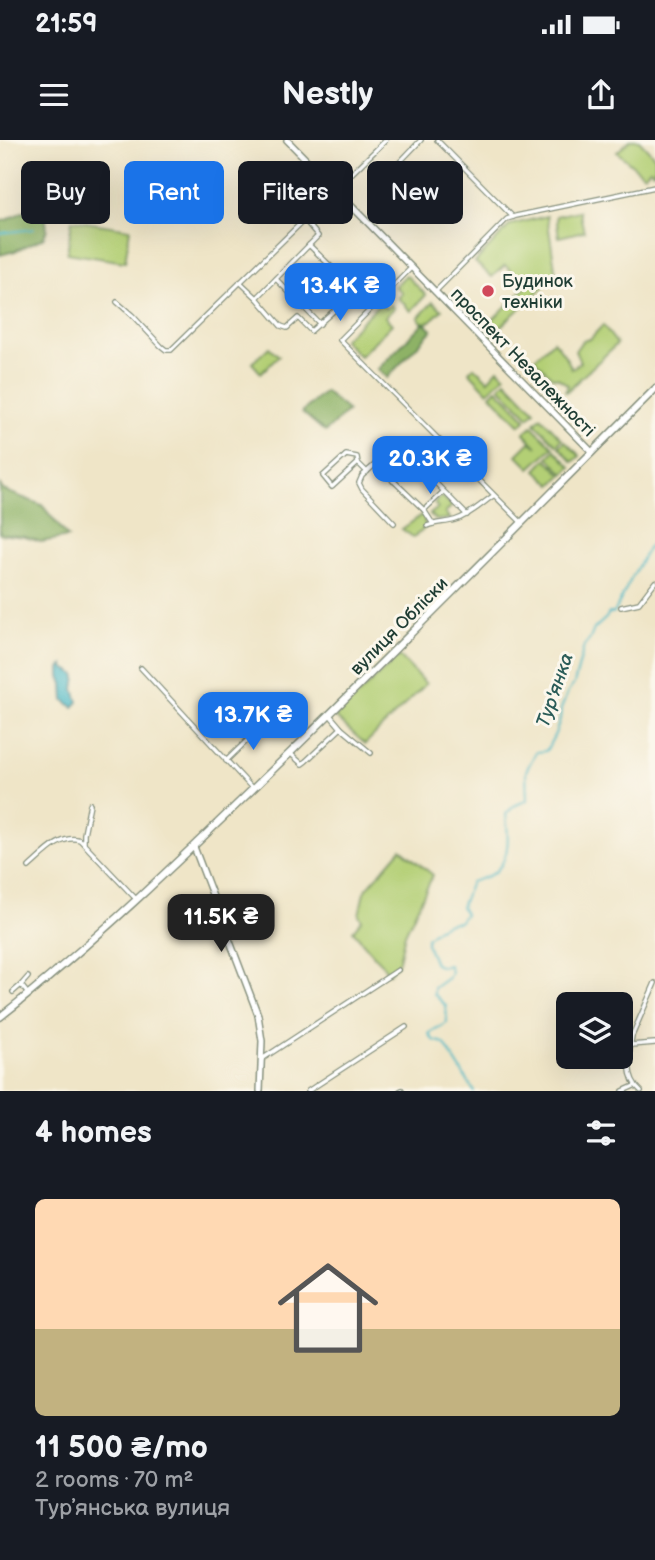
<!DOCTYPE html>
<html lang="en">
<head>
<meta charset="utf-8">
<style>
  :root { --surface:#171b24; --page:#242831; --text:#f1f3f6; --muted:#9ea1a6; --accent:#1a73e8 }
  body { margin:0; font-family:"Balsamiq Sans",sans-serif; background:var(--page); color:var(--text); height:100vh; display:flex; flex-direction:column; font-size:26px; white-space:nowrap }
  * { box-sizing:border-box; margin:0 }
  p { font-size:23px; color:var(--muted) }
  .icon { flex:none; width:38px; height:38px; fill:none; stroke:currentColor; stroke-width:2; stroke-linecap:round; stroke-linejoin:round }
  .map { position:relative; height:951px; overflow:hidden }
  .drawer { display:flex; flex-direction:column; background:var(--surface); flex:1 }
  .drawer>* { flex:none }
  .hud { position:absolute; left:21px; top:21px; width:614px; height:63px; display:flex; gap:14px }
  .tools { position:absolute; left:556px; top:852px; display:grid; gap:14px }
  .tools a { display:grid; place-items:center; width:77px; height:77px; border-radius:10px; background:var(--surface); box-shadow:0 7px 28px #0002; font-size:35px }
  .price { position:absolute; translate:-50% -60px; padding:0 16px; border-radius:14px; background:var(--accent); color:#fff; font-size:23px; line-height:46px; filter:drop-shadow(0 2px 4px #0008) }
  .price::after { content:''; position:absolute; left:50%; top:42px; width:21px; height:16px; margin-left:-10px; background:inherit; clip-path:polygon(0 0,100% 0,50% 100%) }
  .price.selected { background:#222; color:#fff }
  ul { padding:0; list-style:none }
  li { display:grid; align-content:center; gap:14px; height:371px; padding:0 35px }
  li span { display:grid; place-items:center; height:217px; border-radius:10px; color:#555 }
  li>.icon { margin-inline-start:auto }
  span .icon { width:126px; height:126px; fill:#fffc; stroke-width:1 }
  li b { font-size:30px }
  h2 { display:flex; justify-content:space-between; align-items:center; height:84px; padding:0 35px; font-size:30px }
  .pill { padding:0 24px; border-radius:10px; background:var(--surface); box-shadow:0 7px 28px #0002; font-size:24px; line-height:63px }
  .pill.selected { background:var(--accent); color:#fff }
  .status { display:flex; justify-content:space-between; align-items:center; height:49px; padding:0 35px; background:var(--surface); direction:ltr }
  .status svg { height:19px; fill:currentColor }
  header { display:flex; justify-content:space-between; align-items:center; height:91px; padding:0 35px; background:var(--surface); font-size:32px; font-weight:700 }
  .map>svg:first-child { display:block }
</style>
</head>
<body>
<div class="status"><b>21:59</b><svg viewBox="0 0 49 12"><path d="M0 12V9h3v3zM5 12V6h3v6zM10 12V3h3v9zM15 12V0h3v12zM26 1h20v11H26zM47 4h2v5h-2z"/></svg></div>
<header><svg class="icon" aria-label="menu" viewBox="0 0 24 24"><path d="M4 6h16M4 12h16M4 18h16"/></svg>Nestly<svg class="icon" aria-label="share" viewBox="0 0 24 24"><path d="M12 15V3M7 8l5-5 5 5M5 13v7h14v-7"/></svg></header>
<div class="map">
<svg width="655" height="951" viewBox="0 0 655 951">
  <rect width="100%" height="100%" fill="#fbf7ec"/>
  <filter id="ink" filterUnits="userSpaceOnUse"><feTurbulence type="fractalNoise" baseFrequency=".0143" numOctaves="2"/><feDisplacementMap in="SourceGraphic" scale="14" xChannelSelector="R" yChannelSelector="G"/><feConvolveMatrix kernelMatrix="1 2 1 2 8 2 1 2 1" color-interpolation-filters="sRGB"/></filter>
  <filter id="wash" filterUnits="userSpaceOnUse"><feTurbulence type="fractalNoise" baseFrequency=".00686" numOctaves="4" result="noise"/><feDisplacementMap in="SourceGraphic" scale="28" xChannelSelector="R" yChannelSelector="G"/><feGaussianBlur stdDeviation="1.57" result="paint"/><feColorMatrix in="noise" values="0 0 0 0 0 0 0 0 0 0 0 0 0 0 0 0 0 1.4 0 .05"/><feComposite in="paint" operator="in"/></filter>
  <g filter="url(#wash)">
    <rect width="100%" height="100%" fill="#efe5c7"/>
    <g fill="#b3cf75" stroke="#698654" stroke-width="2">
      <path d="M630,0H639L655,17V30L653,32L650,29L644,35L617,12Z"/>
      <path d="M579,71L584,91L559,97L556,76Z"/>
      <path d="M547,76L556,135L489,197L482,190L527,146L505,125L492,137L475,122L510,85Z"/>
      <path d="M72,80L130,89L125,122L67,113Z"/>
      <path d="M406,135L426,155L411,171L398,158L402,153L395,146Z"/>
      <path d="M433,162L442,170L429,182L428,181L425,185L418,178Z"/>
      <path d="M380,163L386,169L391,165L394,168L385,177L392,184L360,216L343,200Z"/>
      <path d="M603,185L617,204L566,252L565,251L568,245L558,238L552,237L534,219L553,201C562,210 567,218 572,229L580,222L575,211L582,201L590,199Z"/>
      <path d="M269,207L279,216L261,233L252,223Z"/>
      <path d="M474,227L488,240L498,229L505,236L488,252L469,232Z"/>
      <path d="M506,241L535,271L529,277L500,247Z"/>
      <path d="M497,249L526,279L520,285L491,255Z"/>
      <path d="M541,277L562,299L557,305L535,283Z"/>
      <path d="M532,286L553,307L530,328L517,315L530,302L537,307L524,293Z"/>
      <path d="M565,301L580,316L573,322L559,307Z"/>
      <path d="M555,310L571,327L564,334L548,317Z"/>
      <path d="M546,319L562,335L552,345L536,330Z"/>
      <path d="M442,356L452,366L445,373L450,379L436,380L430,374L438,368L434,363Z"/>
      <path d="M422,375L426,378L424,381L426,385L422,391L413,397L402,389Z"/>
      <path d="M399,516L426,544L365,604L335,577Z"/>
      <path d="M401,709L433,735L405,794L398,824L389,833L353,791L362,780L359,775L364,752Z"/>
    </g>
    <g fill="#8eb266" stroke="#56784d" stroke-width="2">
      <path d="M37,71L45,72L47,89L43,98L15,111L0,115V81L7,80L22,72Z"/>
      <path d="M424,182L432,190L387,238L378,229Z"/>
      <path d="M325,252L348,271L325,292L302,272Z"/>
      <path d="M0,345L3,350L42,365L68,397L41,402L25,397L0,394Z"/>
    </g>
    <path fill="#49b7c4" stroke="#347a7c" stroke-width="2" d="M64,525L65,529L71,531L76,536L74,549L78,562L73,567L64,560L63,544L60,536V528Z"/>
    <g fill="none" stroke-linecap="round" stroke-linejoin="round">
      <g stroke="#49b7c4" stroke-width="2">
        <path d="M0,93L34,89"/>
        <path d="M474,951L444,903L433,900L429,894C434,888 442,887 447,883L446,866L434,854V848L449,837L451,832L449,825L442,827L435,824L427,805V798C437,788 445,782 459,782L465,774L461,767L471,742C479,739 491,737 497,730C511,716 508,692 506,674L514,666L527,660L526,631L536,612L546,611L555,594L560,579L561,569L568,552L574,544L584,506L590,499L594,489L606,478L609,473H614C627,447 639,421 655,398"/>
      </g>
    </g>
  </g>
  <g filter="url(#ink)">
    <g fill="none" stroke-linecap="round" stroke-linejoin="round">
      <g stroke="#87917e" stroke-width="6">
        <g id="street">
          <path d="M421,0L397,25L422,50"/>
          <path d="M437,0L513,77"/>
          <path d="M412,127L340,200L521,382"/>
          <path d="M276,139L320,184"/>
          <path d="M240,142L257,158L318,96L304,79"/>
          <path d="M435,152L507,79L516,76L655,47"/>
          <path d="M257,158L281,186L287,188L298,178L311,191L356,151L309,105"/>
          <path d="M117,162L132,175L161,206L166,210H171L386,0"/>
          <path d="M358,323L357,317L346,315L323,336L332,347L358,323L367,332"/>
          <path d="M376,324L424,370L443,352"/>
          <path d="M393,341L414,324L419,326L467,375"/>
          <path d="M424,370L433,384"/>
          <path d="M394,383L362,349L359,343L362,336L395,307"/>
          <path d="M427,386C436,382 445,383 455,380C469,376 481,364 493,356"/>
          <path d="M621,467L639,463L655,442"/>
          <path d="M141,528L252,648"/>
          <path d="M330,575L341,588L371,613"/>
          <path d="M291,614L302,624L306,621L341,588"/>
          <path d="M226,621L262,586"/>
          <path d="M84,704V694L90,664"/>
          <path d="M29,727C42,716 61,693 80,700L136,759"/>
          <path d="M21,845L28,837"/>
          <path d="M13,852L21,845L28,854"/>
          <path d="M631,905L655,903"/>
          <path d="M262,919L398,830"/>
          <path d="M308,951L406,887"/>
          <path d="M400,951L402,950"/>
          <path d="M623,951L634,946"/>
          <path d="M641,951C625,938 629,914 632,896L655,843"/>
        </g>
      </g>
      <g stroke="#87917e" stroke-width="8">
        <g id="secondary">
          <path d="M287,0L592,312"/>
          <path d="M194,707L258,875L262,901L260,951"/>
        </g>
      </g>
      <g stroke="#87917e" stroke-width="9">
        <path id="primary" d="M0,877C103,796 196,704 290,613C413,493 533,371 655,249"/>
      </g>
      <use href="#street" stroke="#fff" stroke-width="3.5"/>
      <use href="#secondary" stroke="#fff" stroke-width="5"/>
      <use href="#primary" stroke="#fff" stroke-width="6"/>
    </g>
  </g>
  <circle fill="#d1495b" stroke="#fbf7ec" stroke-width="2.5" cx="488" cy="151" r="7"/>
  <g text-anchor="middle" stroke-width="6" stroke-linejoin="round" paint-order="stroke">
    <g font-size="18" fill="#1f3d34" stroke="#fbf7ec" text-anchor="start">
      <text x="502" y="147">Будинок<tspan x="502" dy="21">техніки</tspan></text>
    </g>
    <g font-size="18" fill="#1f3d34" stroke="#fbf7ec">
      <text transform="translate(523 222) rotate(46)" y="6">проспект Незалежності</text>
      <text transform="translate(399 486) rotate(-45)" y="6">вулиця Обліски</text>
    </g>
    <g font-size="19" font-style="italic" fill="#2a5c58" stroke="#fbf7ec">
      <text transform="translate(554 550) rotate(-71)" y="7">Тур'янка</text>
    </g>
  </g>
</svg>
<div class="tools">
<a><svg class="icon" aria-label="layers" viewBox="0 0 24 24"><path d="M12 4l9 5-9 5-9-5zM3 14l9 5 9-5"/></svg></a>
</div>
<b class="price" style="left:340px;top:183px">13.4K ₴</b>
<b class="price" style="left:430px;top:356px">20.3K ₴</b>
<b class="price" style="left:253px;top:612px">13.7K ₴</b>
<b class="price selected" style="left:221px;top:814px">11.5K ₴</b>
<div class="hud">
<a class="pill">Buy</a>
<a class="pill selected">Rent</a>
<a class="pill">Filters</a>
<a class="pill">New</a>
</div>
</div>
<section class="drawer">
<h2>4 homes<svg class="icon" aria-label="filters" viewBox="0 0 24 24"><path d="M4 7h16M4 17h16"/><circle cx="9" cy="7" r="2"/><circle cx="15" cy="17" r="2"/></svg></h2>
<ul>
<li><span style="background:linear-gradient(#ffd9b3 60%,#c2b280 0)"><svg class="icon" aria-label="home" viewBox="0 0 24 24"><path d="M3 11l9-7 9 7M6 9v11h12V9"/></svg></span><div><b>11 500 ₴/mo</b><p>2 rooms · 70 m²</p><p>Турʼянська вулиця</p></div></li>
</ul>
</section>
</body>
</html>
